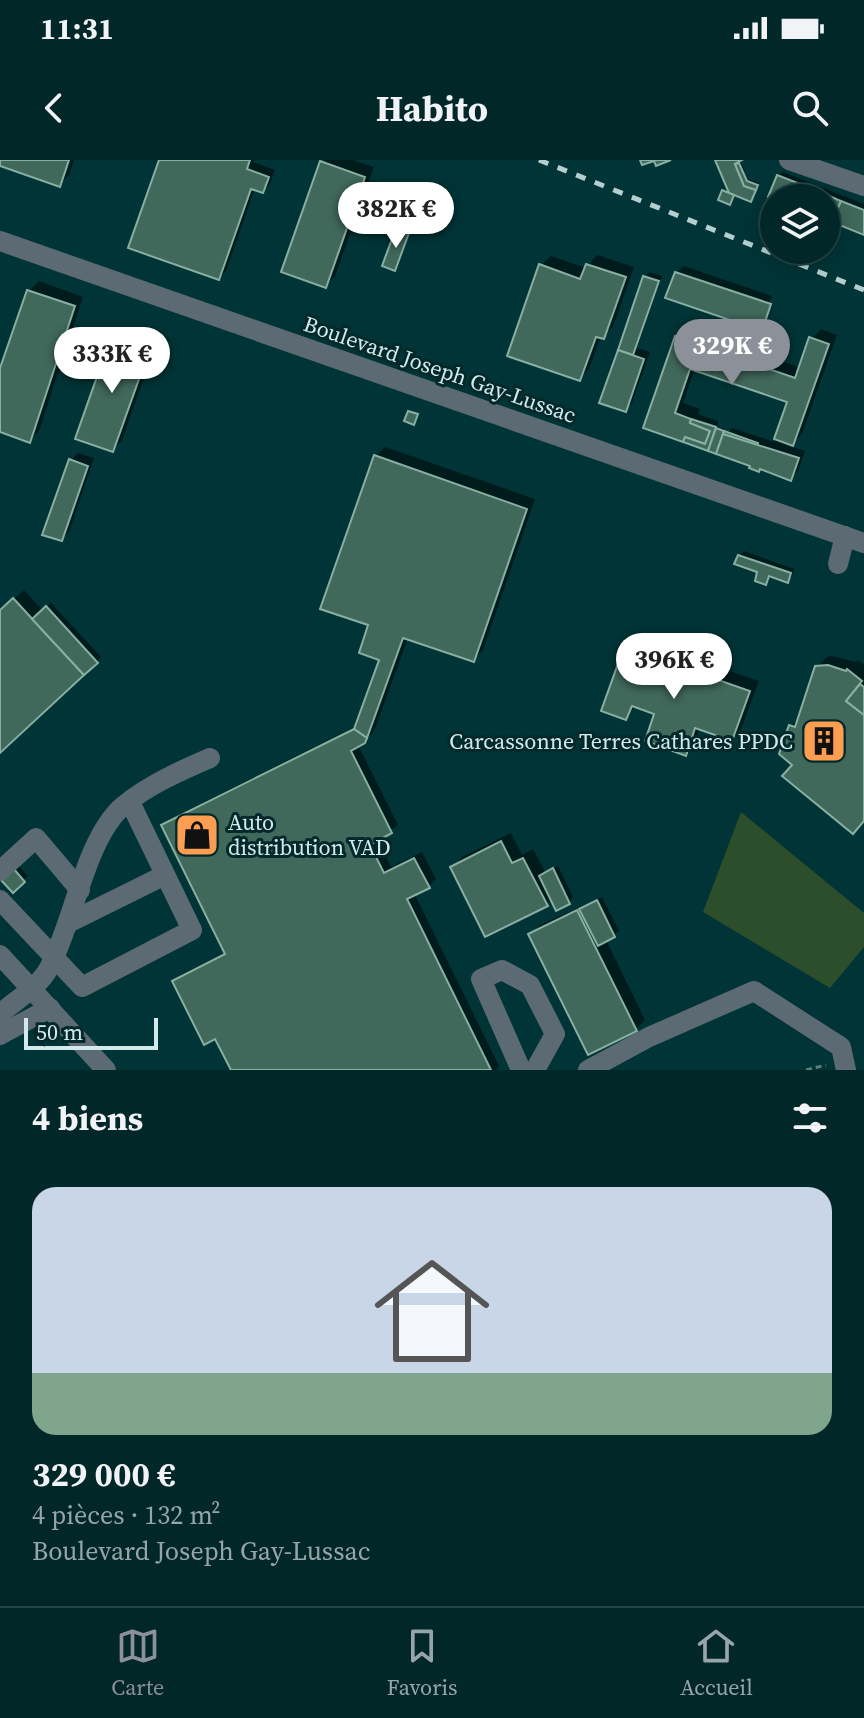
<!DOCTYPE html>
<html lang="fr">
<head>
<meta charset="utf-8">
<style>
  :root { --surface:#012728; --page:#0f3334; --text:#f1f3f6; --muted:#96a5a8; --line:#234445; --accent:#8c9099 }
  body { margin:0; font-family:"Source Serif 4",serif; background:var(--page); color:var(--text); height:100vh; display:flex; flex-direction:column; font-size:30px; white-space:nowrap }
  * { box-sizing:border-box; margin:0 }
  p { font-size:26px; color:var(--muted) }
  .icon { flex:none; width:44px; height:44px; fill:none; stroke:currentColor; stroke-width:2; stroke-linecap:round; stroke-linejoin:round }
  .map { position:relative; height:910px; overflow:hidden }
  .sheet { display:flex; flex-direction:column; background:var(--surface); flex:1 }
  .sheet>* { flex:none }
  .buttons { position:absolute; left:760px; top:24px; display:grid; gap:16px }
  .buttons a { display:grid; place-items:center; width:80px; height:80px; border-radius:50%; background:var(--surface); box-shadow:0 4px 20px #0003,0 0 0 2px var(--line); font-size:40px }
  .scale { position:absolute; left:24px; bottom:20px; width:134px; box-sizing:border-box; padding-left:8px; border:4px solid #d2eaeb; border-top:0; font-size:22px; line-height:28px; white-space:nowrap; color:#d2eaeb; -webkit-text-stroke:6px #04292a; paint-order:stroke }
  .price { position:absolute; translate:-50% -68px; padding:0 18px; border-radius:28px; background:#fff; color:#222; font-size:26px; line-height:52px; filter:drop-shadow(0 2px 4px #0008) }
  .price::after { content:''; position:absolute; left:50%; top:48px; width:24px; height:18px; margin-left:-12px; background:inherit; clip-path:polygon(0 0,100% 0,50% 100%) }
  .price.selected { background:var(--accent); color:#fff }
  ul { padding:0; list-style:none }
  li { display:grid; align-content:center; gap:16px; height:424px; padding:0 32px }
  li span { display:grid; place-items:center; height:248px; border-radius:24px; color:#555 }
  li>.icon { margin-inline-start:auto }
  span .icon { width:144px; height:144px; fill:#fffc; stroke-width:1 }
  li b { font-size:34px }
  h2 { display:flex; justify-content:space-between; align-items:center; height:96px; padding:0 32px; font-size:34px }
  .status { display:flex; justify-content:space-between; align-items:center; height:56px; padding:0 40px; background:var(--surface); direction:ltr }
  .status svg { height:22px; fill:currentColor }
  header { display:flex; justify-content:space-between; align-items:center; height:104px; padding:0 32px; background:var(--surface); font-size:36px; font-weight:700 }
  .menu { display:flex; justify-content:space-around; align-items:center; height:112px; border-top:2px solid var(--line); background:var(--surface); font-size:22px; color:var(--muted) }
  .menu a { display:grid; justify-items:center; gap:4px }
  .menu .selected { color:var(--accent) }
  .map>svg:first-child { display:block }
</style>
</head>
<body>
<div class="status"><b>11:31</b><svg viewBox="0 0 49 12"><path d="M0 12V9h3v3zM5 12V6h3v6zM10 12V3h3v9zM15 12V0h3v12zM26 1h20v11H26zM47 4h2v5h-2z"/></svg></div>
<header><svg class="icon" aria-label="back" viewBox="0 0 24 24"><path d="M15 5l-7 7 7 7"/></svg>Habito<svg class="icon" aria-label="search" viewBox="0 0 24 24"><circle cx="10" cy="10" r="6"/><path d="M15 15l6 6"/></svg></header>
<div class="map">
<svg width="864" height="910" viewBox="0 0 864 910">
  <rect width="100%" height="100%" fill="#013436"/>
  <path fill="#2c4e2a" d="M741,652L864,753V787L830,828L703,752Z"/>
  <g fill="#0007" fill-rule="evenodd">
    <path d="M0,0H74L69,15L59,25L0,4Z"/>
    <path d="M161,0H254L253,2L275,10L270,24L263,31L255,28L226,111L219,118Z"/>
    <path d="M324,0H353L374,7L335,116L326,126Z"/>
    <path d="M717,0H740L748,19L759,23L755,36L751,40L734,33L729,43L723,31L730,32Z"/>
    <path d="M783,12L864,44V73L826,58V38L778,16Z"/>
    <path d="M402,65L412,68L399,104L395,109L398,69Z"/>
    <path d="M597,95L634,107L613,167L601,176L589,209L579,219L541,105L551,96L586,108Z"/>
    <path d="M684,106L772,136L762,163H767L777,137L768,162L761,169L676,113Z"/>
    <path d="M649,112L662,116L637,188L650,192L632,243L625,250L620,191L645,117Z"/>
    <path d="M39,121L83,137L39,271L29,280L0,270V214L29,131Z"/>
    <path d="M122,168L157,181L122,280L113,290V178Z"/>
    <path d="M686,168L801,208L811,179L821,169L837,175L802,274L790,286L805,291L798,311L791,318L646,267L676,177ZM695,208L789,241L775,282L732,268L721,279L724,269L718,267V261L698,254L700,249L683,243Z"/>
    <path d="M385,287L535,339L483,490L473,500L408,478L376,566L372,574L358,585L398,665L377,679L391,707L422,692L436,719L429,726L414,733L499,906L496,910H233L216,877L174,821L182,814L226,792L164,666L171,659L358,565L381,499L371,464L376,296Z"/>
    <path d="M78,293L94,298L69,372L62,379L71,300Z"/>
    <path d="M744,391L794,409L792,416L787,421L771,415L766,423L760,411L740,396Z"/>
    <path d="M24,430L43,451L51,443L101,497L0,590V452Z"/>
    <path d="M635,479L759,521L741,569L732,579L700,567L695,584L685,593L657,553L636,546L626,558L625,488Z"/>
    <path d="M832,496L856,502L858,500L864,505V660L794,605L791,566L800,557L817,507L827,497Z"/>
    <path d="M511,673L522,695L533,689L545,712L558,706L573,737L569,742L552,738L547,744L453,707L462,697Z"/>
    <path d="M12,699L28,716L13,730Z"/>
    <path d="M602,737L619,771L606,780L645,860L636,869L531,775L540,765Z"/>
  </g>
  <g fill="#40685b" stroke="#87b0a2" stroke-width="2">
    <path d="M0,0H69L60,27L0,6Z"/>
    <path d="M159,0H250L247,9L269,17L263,33L251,29L219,120L128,88Z"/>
    <path d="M640,0H671L656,6L654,1L642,5Z"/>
    <path d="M715,0H742L735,4L744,26L756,30L751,42L729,33Z"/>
    <path d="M320,1L365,17L326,128L281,112Z"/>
    <path d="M739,3L747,21L758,25L756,30L744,26L735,4Z"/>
    <path d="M777,15L808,27L804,38L774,39L768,37Z"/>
    <path d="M808,27L841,41L832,62L826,60V38H804Z"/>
    <path d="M722,30L734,35L730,45L718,40Z"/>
    <path d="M841,41L864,50V75L832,62Z"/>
    <path d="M396,68L409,73L395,111L382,106Z"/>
    <path d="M539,104L580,119L586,104L626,117L604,179L596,177L580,221L507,196Z"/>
    <path d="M675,112L771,144L762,171L665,138Z"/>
    <path d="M643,116L659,121L633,195L618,190Z"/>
    <path d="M27,130L75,146L30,283L0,272V208Z"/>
    <path d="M675,176L795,218L809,177L829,184L793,286L774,279L787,242L690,209L675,253L691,259L690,263L710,271L705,284L685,277L683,282L643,268Z"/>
    <path d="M111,177L149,191L113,292L75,279Z"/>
    <path d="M618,190L644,199L626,252L599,243Z"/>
    <path d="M408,251L418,254L414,265L404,261Z"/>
    <path d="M691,259L716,267L708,291L683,282L685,277L705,284L710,271L690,263Z"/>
    <path d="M716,268L724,271L716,294L708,291Z"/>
    <path d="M724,271L758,283L757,286L723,274Z"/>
    <path d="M723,274L799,298L791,321L760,309L759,312L749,308L750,306L716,294Z"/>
    <path d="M374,295L527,349L474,502L403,478L367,578L354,569L379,500L359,493L368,465L320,449Z"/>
    <path d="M69,299L88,306L62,381L42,375Z"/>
    <path d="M738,395L791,413L788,423L769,416L766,425L755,421L757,412L734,404Z"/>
    <path d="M13,438L84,515L0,593V450Z"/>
    <path d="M46,446L98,503L84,515L32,459Z"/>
    <path d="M624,487L750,531L732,581L695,568L686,596L645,581L654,554L632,546L626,560L601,551Z"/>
    <path d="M828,505L846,511L847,509L862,521L846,541L864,555V661L853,674L782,616L792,605L779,594L789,565L795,567L815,506Z"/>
    <path d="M860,524L864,527V555L846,541Z"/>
    <path d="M354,569L367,578L365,583L351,591L392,673L370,685L384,713L414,698L430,728L407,739L491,910H231L215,879L204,885L172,821L225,794L161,665Z"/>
    <path d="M501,681L512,703L523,698L548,746L485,777L450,707Z"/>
    <path d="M7,701L25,722L13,733L0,719Z"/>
    <path d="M553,708L570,744L556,751L539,716Z"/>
    <path d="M597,740L615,777L598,786L579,749Z"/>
    <path d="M577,750L637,871L588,895L528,774Z"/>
  </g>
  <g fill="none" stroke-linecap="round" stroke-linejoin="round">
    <path stroke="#598182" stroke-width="3" stroke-dasharray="6 4" stroke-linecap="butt" d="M806,910L826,905"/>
    <g stroke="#5c6b73" stroke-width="20">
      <path d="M789,0L864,26"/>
      <path d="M0,81L864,383"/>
      <path d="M838,404L845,376"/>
      <path d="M0,711L36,678L80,730"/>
      <path d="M0,740L82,827L192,770L130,642"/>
      <path d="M68,763L165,715"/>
      <path d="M0,795L106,910"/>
      <path d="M0,854C17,839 38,828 49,808C74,762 85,679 123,646C148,625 180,611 210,598"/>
      <path d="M0,875L50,848"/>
      <path d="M521,910L481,819L502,810L530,825L555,874L535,910"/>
      <path d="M588,910L649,877L754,831L841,887L846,910"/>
    </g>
    <path stroke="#b3cfd0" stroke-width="5" stroke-dasharray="10 10" stroke-linecap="butt" d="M539,0L864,130"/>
  </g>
  <defs>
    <g id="building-square" transform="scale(2.3)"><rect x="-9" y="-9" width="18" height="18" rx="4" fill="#fb9e52" stroke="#04292a"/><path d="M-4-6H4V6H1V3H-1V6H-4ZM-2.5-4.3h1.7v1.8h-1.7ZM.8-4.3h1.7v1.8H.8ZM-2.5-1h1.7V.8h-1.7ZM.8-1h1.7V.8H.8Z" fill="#111"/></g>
    <g id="shop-square" transform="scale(2.3)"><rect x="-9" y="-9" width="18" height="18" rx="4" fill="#fb9e52" stroke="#04292a"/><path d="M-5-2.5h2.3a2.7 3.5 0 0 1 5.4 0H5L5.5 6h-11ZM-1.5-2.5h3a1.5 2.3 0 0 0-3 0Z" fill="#111"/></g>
  </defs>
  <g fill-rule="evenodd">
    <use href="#building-square" x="824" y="581"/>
    <use href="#shop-square" x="197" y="675"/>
  </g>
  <g text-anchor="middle" stroke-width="6" stroke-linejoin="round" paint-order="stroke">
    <g font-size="22" fill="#d2eaeb" stroke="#04292a">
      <text transform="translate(440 209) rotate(19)" y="8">Boulevard Joseph Gay-Lussac</text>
    </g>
    <g font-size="22" fill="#d2eaeb" stroke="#04292a" text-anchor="end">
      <text x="793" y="589">Carcassonne Terres Cathares PPDC</text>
      <text x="228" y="670" text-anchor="start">Auto<tspan x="228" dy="25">distribution VAD</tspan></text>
    </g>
  </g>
</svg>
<div class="buttons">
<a><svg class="icon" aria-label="layers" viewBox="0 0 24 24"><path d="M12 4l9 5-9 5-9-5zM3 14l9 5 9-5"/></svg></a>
</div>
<div class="scale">50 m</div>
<b class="price" style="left:396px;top:90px">382K €</b>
<b class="price selected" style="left:732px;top:227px">329K €</b>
<b class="price" style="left:112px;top:235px">333K €</b>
<b class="price" style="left:674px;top:541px">396K €</b>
</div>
<section class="sheet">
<h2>4 biens<svg class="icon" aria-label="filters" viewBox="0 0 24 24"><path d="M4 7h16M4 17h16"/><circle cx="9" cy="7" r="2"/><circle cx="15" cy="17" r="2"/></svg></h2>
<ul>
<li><span style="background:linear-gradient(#c9d6e8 75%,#7fa58c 0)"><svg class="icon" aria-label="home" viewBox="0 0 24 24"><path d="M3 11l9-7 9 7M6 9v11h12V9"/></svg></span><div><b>329 000 €</b><p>4 pièces · 132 m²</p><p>Boulevard Joseph Gay-Lussac</p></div></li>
</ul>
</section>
<nav class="menu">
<a class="selected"><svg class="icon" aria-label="map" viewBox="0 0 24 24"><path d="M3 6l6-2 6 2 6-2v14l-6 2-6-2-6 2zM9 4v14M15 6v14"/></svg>Carte</a>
<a><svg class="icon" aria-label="saved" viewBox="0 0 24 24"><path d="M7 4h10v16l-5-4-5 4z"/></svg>Favoris</a>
<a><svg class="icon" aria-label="home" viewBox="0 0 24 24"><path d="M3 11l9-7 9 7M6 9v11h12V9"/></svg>Accueil</a>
</nav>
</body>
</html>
